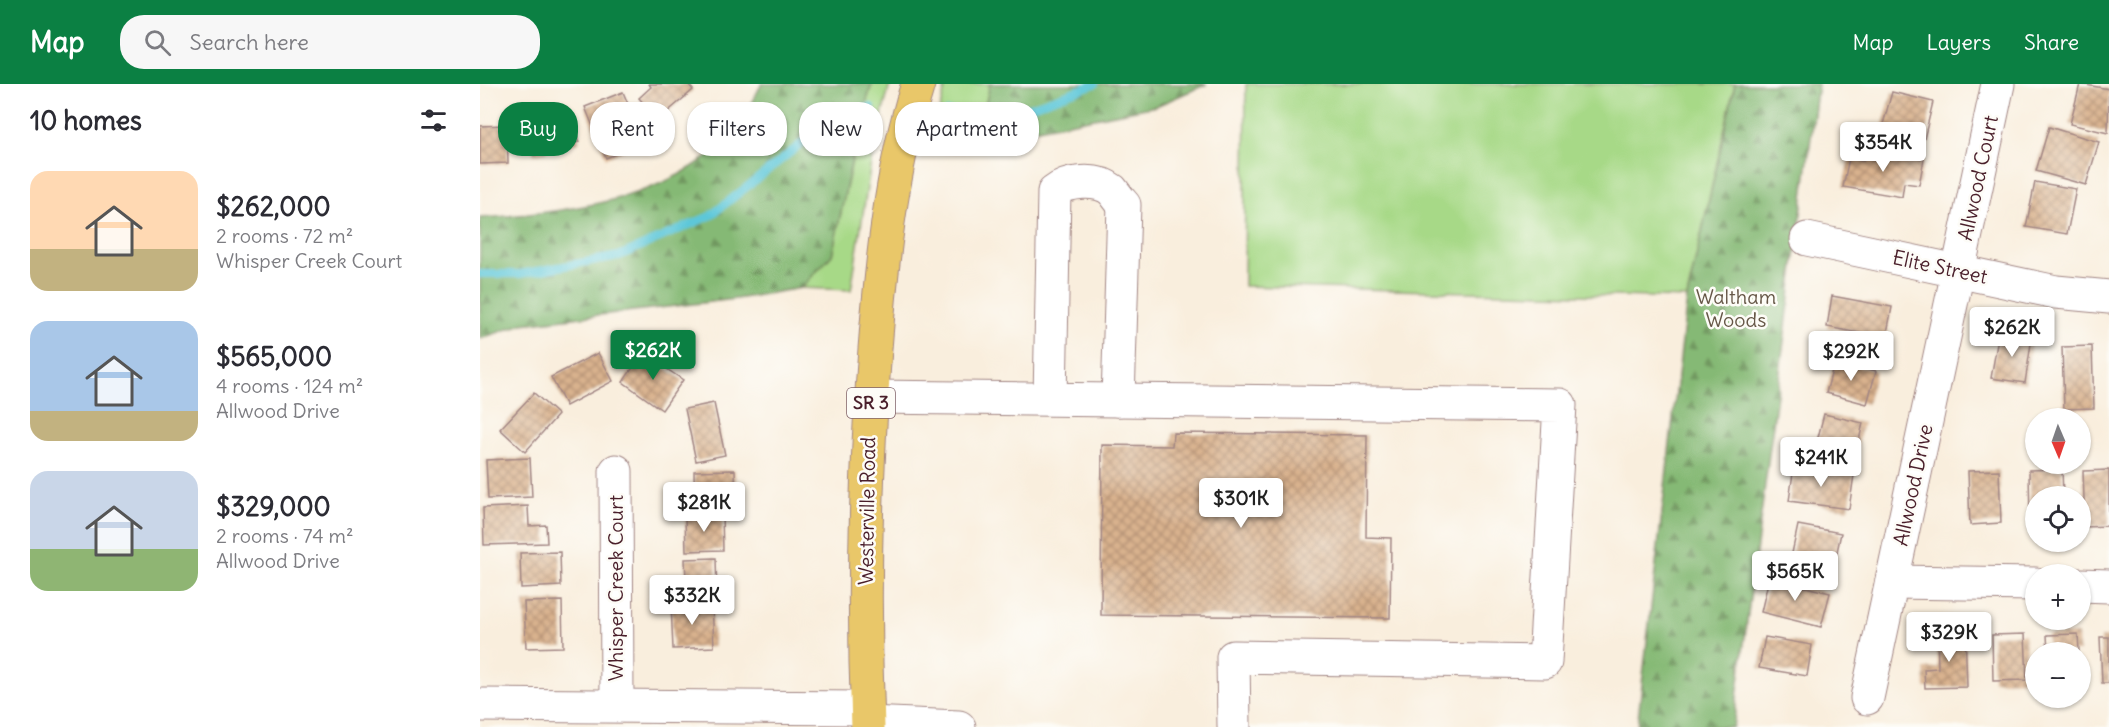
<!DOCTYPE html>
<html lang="en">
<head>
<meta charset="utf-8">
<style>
  :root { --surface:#fff; --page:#f7f7f7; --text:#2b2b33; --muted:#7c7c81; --accent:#0b8043 }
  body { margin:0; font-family:Delius,sans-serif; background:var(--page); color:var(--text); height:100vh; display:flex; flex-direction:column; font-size:22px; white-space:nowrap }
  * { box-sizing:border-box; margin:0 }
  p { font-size:20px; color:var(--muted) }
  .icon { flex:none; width:33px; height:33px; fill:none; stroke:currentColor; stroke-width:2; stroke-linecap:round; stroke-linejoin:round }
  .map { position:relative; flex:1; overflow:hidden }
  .side { display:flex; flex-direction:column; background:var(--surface); width:480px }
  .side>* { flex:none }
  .hud { position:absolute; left:18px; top:18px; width:570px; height:54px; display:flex; gap:12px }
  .needle { width:39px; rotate:178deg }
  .controls { position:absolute; left:1545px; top:324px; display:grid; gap:12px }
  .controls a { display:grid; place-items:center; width:66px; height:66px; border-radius:50%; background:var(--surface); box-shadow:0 2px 4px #0004; font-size:30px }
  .price { position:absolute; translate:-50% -51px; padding:0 14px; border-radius:6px; background:#fff; color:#222; font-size:20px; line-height:39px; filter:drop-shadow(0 2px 3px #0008) }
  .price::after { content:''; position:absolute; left:50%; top:36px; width:18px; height:14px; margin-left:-9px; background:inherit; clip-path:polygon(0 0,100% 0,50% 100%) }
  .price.on { background:var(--accent); color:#fff }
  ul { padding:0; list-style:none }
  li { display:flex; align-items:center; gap:18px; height:150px; padding:0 30px }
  li span { display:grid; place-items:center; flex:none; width:168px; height:120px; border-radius:18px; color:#555 }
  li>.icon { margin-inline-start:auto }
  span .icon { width:72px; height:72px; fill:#fffc; stroke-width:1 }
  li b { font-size:26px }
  h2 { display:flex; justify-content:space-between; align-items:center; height:72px; padding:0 30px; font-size:26px }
  .chip { padding:0 21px; border-radius:24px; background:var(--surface); box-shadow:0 2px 4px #0004; font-size:21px; line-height:54px }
  .chip.on { background:var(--accent); color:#fff }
  header { display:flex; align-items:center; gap:36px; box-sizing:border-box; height:84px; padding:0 30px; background:var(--accent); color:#fff }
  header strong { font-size:28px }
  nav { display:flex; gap:33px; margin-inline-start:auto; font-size:21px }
  .search { width:420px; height:54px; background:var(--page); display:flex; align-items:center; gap:15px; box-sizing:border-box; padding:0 21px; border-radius:24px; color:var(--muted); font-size:22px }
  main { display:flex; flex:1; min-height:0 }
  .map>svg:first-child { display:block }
</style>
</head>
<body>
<header>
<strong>Map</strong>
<div class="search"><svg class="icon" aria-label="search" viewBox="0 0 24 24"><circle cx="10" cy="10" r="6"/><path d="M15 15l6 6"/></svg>Search here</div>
<nav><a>Map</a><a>Layers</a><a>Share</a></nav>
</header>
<main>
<section class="side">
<h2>10 homes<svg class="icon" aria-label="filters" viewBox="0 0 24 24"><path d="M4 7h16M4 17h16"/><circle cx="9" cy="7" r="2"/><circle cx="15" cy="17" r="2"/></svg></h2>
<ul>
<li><span style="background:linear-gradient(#ffd9b3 65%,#c2b280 0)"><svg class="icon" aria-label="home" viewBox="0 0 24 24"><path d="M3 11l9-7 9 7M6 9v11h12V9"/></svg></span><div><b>$262,000</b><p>2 rooms · 72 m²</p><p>Whisper Creek Court</p></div></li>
<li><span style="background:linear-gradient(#a9c7e8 75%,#c2b280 0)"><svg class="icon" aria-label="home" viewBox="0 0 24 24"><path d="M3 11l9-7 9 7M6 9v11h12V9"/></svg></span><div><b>$565,000</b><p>4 rooms · 124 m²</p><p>Allwood Drive</p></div></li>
<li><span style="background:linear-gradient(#c9d6e8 65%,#8fb573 0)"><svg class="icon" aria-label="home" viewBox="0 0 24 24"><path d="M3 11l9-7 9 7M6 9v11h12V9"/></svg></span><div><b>$329,000</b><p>2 rooms · 74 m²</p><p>Allwood Drive</p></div></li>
</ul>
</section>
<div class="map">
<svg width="1629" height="643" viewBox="0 0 1629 643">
  <defs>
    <pattern id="forest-firs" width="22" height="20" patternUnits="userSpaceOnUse" patternTransform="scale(1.5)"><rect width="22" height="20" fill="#85b974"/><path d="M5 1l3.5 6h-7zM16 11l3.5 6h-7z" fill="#6f965f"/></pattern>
    <pattern id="building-cross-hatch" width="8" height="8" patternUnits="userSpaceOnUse" patternTransform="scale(1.5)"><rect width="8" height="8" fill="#d9b28e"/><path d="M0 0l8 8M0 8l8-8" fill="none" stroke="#b29074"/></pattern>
  </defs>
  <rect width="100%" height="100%" fill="#fdfcf7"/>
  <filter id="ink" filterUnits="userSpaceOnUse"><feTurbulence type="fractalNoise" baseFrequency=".0167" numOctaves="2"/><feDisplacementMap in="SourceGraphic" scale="12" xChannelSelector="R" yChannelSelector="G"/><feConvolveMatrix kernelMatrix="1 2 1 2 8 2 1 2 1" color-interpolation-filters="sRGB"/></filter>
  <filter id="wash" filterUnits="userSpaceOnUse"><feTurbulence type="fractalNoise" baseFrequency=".008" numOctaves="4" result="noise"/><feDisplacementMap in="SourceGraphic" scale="24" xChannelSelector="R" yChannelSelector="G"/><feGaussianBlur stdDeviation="1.35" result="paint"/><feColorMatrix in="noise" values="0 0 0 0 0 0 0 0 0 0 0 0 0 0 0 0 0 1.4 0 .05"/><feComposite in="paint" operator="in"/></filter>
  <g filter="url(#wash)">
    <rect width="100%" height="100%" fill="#f9eedd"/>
    <g fill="#a7d987" stroke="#787c59" stroke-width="1.5">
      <path d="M392,0H410L393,66L371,206L321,204L352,171L379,42Z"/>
      <path d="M466,0H510L502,36L522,52L452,55Z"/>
      <path d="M766,0H1255L1207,214L764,202Z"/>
    </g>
    <g fill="url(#forest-firs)" stroke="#686c50" stroke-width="1.5">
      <path d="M282,0H392L379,42L352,171L321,204L256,215L42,240L0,255V134C83,129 188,117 248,54C262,40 271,17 282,0Z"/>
      <path d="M510,0H727L676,22L522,52L502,36Z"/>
      <path d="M1255,0H1338L1253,643H1157L1207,214Z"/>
    </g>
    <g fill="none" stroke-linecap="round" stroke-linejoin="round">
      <g stroke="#5dc7d9" stroke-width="8">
        <path d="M468,28L515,31L550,23L615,0"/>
        <path d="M0,190H40L139,172L230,132L354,34L391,23"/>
      </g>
    </g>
    <g id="blocks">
      <g fill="url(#building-cross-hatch)">
        <path d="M169,0H208L213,6L178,36L159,14L171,3Z"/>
        <path d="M1600,0L1629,5L1628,49L1590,40Z"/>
        <path d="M143,8L164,58L126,74L105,23Z"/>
        <path d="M1412,8L1453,18L1444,55L1402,44Z"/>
        <path d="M89,27L99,58L54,71L45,40Z"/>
        <path d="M27,41L28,79L0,80V42Z"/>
        <path d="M1569,43L1619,58L1606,101L1556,87Z"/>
        <path d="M1385,65L1444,75L1439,101L1424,99L1422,113L1363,103L1369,74L1383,77Z"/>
        <path d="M1555,98L1596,105L1587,150L1546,143Z"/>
        <path d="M1352,212L1412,223L1406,254L1347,243Z"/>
        <path d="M1519,248L1552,253L1545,299L1511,294Z"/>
        <path d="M1612,262L1614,324L1584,325L1582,263Z"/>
        <path d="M118,269L133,297L86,322L71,293Z"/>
        <path d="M163,269L203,296L182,326L143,298Z"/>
        <path d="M1355,276L1396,287L1387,320L1346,309Z"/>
        <path d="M54,309L78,331L45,368L20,345Z"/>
        <path d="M234,319L245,371L216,377L205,325Z"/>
        <path d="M1344,330L1383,339L1375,374L1335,365Z"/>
        <path d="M693,349L887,351L886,453L911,454L910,534L621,531L622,361L692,362Z"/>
        <path d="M50,374L52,413L8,415L6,376Z"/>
        <path d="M1314,382L1374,391L1369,425L1309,417Z"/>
        <path d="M1582,385L1583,412H1556V441H1550L1549,386Z"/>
        <path d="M255,386L256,423L215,425L214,387Z"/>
        <path d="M1519,386L1521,439L1490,441L1488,387Z"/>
        <path d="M1629,386V442L1605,443L1603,387Z"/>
        <path d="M48,422L49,442L66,441L67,459L4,461L3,424Z"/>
        <path d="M242,431L243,466L206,467L205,432Z"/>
        <path d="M1318,441L1361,449L1354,482L1311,474Z"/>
        <path d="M80,468L81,502L41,504L40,469Z"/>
        <path d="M236,474L237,511L193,512L192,495L206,494L205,475Z"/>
        <path d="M1289,494L1350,509L1341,543L1281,528Z"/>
        <path d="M82,517L83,563L46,564L44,518Z"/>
        <path d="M232,519L234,563L193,565L191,520Z"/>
        <path d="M1485,548L1487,603L1445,604L1444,585L1458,584L1457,549Z"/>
        <path d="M1545,550L1547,596L1513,597L1512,551Z"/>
        <path d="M1598,550L1599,568H1568L1567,551Z"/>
        <path d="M1285,553L1332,561L1327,592L1279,584Z"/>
        <path d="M1620,553H1629V599H1622Z"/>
      </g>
    </g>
  </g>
  <g filter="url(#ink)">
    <use href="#blocks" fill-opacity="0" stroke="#a28684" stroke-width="1.5"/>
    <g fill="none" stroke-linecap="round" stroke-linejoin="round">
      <g stroke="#a28684" stroke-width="35">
        <g id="minor">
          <path d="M1327,155L1576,208L1629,213"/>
          <path d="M392,313L638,316L644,121C640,117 636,111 632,106C617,94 587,97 574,108L570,315"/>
          <path d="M638,316L1080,321L1065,578L753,573L754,643"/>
          <path d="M136,387L137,621"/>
          <path d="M1412,498L1556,500"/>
          <path d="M1600,501L1629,502"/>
          <path d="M1387,614L1518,0"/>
          <path d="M0,621L387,624"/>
          <path d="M388,639L479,643"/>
        </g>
      </g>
      <g stroke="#a28684" stroke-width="35">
        <path id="major" d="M388,643C383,521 385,400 394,278C401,185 410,90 438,0"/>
      </g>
      <use href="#minor" stroke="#fff" stroke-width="33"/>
      <use href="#major" stroke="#e9c769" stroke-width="33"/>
    </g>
  </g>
  <g text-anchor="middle" stroke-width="5" stroke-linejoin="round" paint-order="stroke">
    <rect fill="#fdfcf7" stroke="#806168" stroke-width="1.5" x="367" y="304" width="48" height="30" rx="4.5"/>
    <g font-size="18" font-weight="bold" fill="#4a1f2b">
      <text x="391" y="325">SR 3</text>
    </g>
    <g font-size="20" fill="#4a1f2b" stroke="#fdfcf7">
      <text transform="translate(1498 94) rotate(-78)" y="7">Allwood Court</text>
      <text transform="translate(1460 183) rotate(12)" y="7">Elite Street</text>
      <text transform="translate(1433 401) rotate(-78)" y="7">Allwood Drive</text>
      <text transform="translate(387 427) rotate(-89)" y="7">Westerville Road</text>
      <text transform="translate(136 504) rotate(-90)" y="7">Whisper Creek Court</text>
    </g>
    <g font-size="20" fill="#665747" stroke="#fdfcf7">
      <text x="1256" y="220">Waltham<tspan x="1256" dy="23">Woods</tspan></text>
    </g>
  </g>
</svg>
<div class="controls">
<a><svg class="needle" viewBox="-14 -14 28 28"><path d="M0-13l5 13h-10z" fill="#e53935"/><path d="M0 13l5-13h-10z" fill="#7c7c81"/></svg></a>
<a><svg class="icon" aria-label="locate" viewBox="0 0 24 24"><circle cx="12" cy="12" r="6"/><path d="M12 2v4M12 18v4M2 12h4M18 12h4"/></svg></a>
<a>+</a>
<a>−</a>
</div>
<b class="price" style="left:1403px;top:89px">$354K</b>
<b class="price" style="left:1532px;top:274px">$262K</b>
<b class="price on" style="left:173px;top:297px">$262K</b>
<b class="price" style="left:1371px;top:298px">$292K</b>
<b class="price" style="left:1341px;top:404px">$241K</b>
<b class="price" style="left:761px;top:445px">$301K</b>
<b class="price" style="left:224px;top:449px">$281K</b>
<b class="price" style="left:1315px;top:518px">$565K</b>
<b class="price" style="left:212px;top:542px">$332K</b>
<b class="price" style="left:1469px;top:579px">$329K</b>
<div class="hud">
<a class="chip on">Buy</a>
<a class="chip">Rent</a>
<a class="chip">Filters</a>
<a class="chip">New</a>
<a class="chip">Apartment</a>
</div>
</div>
</main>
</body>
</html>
